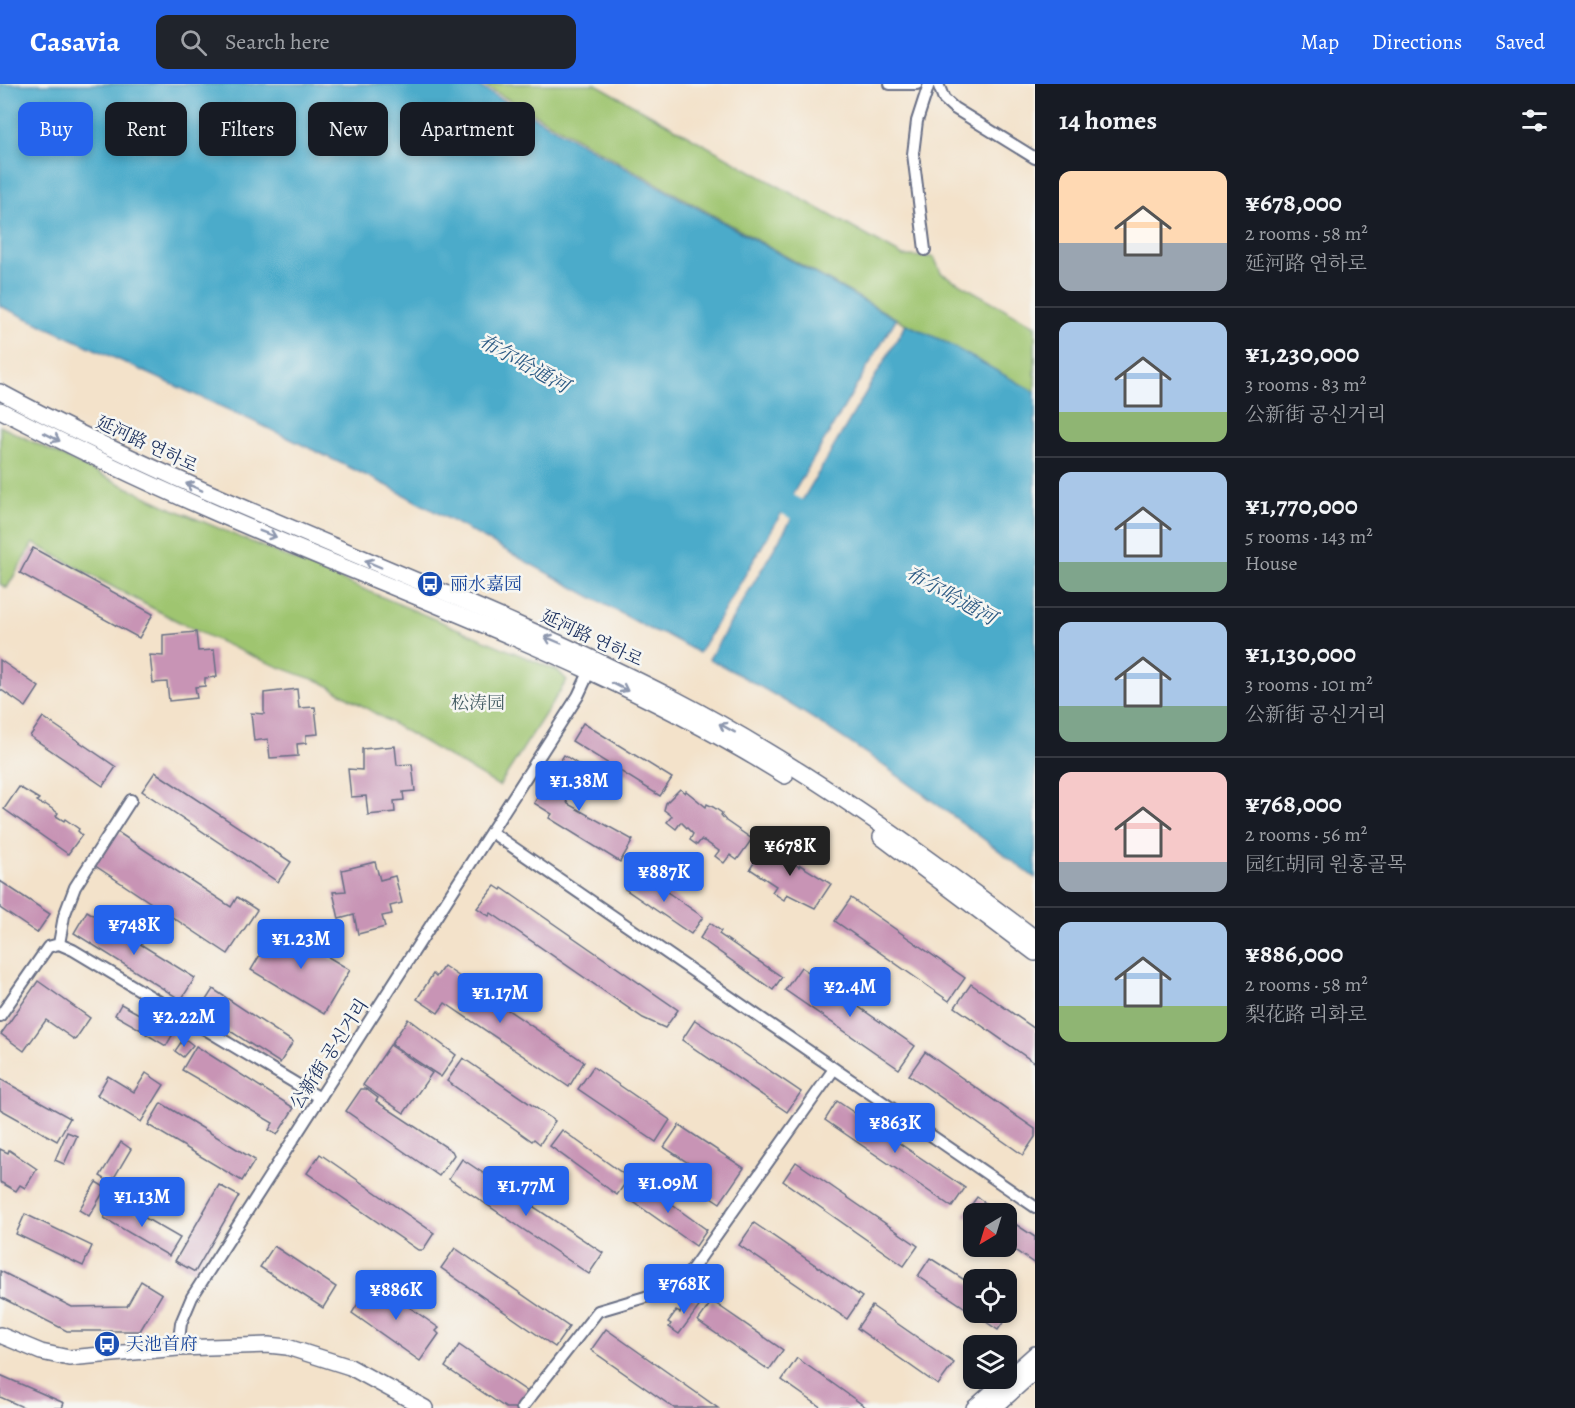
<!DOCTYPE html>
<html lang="en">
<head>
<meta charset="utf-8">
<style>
  :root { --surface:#171b24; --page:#20242c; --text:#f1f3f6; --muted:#9ea1a6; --line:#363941; --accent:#2563eb }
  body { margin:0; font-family:Alegreya,"Noto Serif SC","Noto Serif KR",serif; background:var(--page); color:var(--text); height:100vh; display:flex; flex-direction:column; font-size:22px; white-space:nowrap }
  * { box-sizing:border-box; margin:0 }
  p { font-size:20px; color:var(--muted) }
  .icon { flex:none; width:33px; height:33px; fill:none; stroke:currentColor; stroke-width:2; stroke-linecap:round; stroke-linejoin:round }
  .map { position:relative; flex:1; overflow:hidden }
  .side { display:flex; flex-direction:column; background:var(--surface); width:540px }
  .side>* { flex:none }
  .guide { position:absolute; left:18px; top:18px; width:570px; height:54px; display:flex; gap:12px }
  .needle { width:39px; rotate:218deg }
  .buttons { position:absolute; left:963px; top:1119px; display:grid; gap:12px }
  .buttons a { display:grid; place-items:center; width:54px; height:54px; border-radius:12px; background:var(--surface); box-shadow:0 3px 9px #0003; font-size:30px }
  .price { position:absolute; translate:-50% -51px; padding:0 14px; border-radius:6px; background:var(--accent); color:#fff; font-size:20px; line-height:39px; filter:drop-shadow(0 2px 3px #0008) }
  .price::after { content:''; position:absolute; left:50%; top:36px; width:18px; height:14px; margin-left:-9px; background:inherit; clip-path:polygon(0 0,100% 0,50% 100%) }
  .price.on { background:#222; color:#fff }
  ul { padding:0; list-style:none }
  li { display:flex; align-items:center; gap:18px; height:150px; padding:0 24px }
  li+li { border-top:2px solid var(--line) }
  li span { display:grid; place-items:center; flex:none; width:168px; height:120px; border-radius:12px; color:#555 }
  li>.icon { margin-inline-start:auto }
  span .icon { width:72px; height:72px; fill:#fffc; stroke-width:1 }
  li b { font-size:26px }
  h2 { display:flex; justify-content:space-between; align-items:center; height:72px; padding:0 24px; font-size:26px }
  .chip { padding:0 21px; border-radius:12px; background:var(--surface); box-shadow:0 3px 9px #0003; font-size:21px; line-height:54px }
  .chip.on { background:var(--accent); color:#fff }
  header { display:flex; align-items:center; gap:36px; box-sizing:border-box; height:84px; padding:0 30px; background:var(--accent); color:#fff }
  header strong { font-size:28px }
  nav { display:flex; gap:33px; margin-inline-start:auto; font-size:21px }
  .search { width:420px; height:54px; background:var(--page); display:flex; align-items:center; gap:15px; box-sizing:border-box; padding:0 21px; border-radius:12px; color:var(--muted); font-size:22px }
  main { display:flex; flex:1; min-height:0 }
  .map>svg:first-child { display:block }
</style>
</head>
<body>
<header>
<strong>Casavia</strong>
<div class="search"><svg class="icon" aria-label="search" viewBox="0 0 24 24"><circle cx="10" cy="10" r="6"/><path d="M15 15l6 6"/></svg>Search here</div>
<nav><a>Map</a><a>Directions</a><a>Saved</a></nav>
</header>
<main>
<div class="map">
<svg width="1035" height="1324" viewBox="0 0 1035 1324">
  <rect width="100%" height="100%" fill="#f6f6f2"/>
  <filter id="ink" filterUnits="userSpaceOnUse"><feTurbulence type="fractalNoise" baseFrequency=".0167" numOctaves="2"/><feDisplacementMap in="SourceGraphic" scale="12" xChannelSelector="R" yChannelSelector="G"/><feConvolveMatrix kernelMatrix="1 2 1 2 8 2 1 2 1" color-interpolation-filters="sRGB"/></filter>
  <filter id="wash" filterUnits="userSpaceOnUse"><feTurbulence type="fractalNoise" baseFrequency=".008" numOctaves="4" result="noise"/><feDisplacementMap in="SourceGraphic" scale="24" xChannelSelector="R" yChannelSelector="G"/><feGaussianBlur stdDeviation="1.35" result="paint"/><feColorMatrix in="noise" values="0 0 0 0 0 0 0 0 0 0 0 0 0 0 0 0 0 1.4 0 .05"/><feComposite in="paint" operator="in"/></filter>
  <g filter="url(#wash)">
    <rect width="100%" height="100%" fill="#f3e2ca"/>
    <g fill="#9fc570" stroke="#5d7a67" stroke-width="1.5">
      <path d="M481,0H596L903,172L934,173L941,189L1035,242V308L941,256L906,240Z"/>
      <path d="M0,342L166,422L558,587L567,596L499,702L322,598C223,567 124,509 33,459L7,504L0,500Z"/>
    </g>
    <g fill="#4babca" stroke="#336d94" stroke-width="1.5">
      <path d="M0,0H475L896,235L699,569L663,549H657L388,402L253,337L0,222Z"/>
      <path d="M906,240L941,256L1035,308V794C931,715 826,634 709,575Z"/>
    </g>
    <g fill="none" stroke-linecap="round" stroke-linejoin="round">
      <path stroke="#4babca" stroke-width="22" d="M761,406L824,440"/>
    </g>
    <g id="blocks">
      <g fill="#c894b5">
        <path d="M33,464L153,530L139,554L20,489Z"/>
        <path d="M196,548L198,567L214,566L217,593L205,594V602L195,603L197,614L169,617L167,598L153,599L150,571L163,572V551Z"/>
        <path d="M0,576L39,603L26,623L0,605Z"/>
        <path d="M297,605L299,624L315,623L318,650L306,651V659L297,660L298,672L270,674L268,655L254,657L251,629L264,630V609Z"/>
        <path d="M43,633L116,683L103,702L30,652Z"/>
        <path d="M583,639L672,694L660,712L572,657Z"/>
        <path d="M395,662L397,681L412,680L415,707L403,708L404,716L394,717L395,728L368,731L366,712L351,713L348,685L362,686V665Z"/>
        <path d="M564,671L585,685L566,716L568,720L633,756L620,778L549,734L552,730L534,719Z"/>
        <path d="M155,688L291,778L278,798L142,707Z"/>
        <path d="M19,703L39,715L37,717L44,722L45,720L58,729L56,732L64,737L65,735L79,745L78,747L82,751L68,770L4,725Z"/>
        <path d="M680,705L685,709L686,707L706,723L707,720L713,723L722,729L721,731L726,737L752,755L737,776L730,771L724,779L715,772L719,767L706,758L701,756L697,761L690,756L693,750L681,738L676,745L667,738L672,732L664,726L666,719Z"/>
        <path d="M116,747L231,823L237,813L257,826L228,870L94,781Z"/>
        <path d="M767,758L799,783L800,781L831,800L815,824L787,810L784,816L772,808L776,802L750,785Z"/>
        <path d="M375,778L380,796L395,792L402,819L390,822L392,830L382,832L385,843L358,850L354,831L339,835L333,808L346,807L342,786Z"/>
        <path d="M637,787L703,833L691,850L625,805Z"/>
        <path d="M0,797L50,830L37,849L0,824Z"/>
        <path d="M495,802L501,806L502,804L678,926L665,944L643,934L491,829L489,832L477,824Z"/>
        <path d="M851,814L965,894L949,917L835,837Z"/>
        <path d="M87,827L195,894L181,916L74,849Z"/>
        <path d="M710,839L721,847L719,850L782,893L773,906L700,854Z"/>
        <path d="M277,842L350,886L324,930L251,886Z"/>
        <path d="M444,882L584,978L569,1003L445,919L438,929L417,915L433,890L436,893Z"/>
        <path d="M801,883L915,962L899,985L785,906Z"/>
        <path d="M38,897L90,934L75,956L46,936L24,967L1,950Z"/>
        <path d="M971,900L1035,945V979L955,923Z"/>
        <path d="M213,905L293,958L280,979L199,927Z"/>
        <path d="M121,920L150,936L143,947L115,931Z"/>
        <path d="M408,935L456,971L441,993L391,960Z"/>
        <path d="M695,936L801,1008L787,1028L682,956Z"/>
        <path d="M153,938L173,950L166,962L146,950Z"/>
        <path d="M184,954L193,961L183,973L175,967Z"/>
        <path d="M390,961L432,989L404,1029L363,1001Z"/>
        <path d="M196,962L294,1024L277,1051L269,1046L273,1039L182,986Z"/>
        <path d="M925,968L1035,1045V1053L1023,1071L909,991Z"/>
        <path d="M463,974L555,1037L540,1060L534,1055L532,1057L447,997Z"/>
        <path d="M593,983L670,1036L656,1058L578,1005Z"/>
        <path d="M146,989L164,1001L141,1038L97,1011L108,992L134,1008Z"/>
        <path d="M0,995L70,1034L57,1057L0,1025Z"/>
        <path d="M361,1005H366L378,1014L376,1017L452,1067L454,1071L439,1092L346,1027Z"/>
        <path d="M837,1017L965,1104L952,1123L825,1036Z"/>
        <path d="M161,1019L255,1076L242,1097L148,1041Z"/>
        <path d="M679,1041L744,1084L720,1119L699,1105L708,1092L664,1063Z"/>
        <path d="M562,1046L629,1094L617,1111L550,1062Z"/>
        <path d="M67,1048L77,1052L64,1080L55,1076Z"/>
        <path d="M121,1058L131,1065L111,1099L100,1092Z"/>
        <path d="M0,1065L8,1069L9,1066L37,1085L25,1104L20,1101L16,1107L0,1098Z"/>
        <path d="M320,1070L434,1149L423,1166H418L307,1089Z"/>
        <path d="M462,1075L603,1169L589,1190L449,1095Z"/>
        <path d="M796,1078L918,1162L904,1182L783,1097Z"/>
        <path d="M96,1098L106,1104L89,1132L79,1126Z"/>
        <path d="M640,1098L707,1146L696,1162L628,1114Z"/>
        <path d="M219,1101L239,1112L195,1188L175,1177Z"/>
        <path d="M977,1113L1001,1130H974V1137L964,1131Z"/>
        <path d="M114,1116L180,1154L169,1172L104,1134Z"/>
        <path d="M25,1130L92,1162L83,1182L16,1150Z"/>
        <path d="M1006,1134L1035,1153V1180L1006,1160Z"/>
        <path d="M754,1139L862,1213L847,1235L739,1161Z"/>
        <path d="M274,1162L336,1203L323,1224L260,1183Z"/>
        <path d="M455,1164L569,1243L555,1263L441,1184Z"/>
        <path d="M930,1174L974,1202V1228H1006V1226L1010,1228L998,1246L918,1192Z"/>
        <path d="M0,1187L72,1223L127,1222L141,1197L162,1210L140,1247H67L0,1213Z"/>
        <path d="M372,1197L439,1244L436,1247L439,1250L420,1277L352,1229Z"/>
        <path d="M689,1211L701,1220L679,1250L669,1243L671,1240L668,1238L676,1227L680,1229Z"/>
        <path d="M712,1217L783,1266L769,1286L698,1237Z"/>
        <path d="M872,1222L954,1279L938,1301L857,1244Z"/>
        <path d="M606,1245L718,1324H674L591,1266Z"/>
        <path d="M459,1261L528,1308L517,1324H506L445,1283Z"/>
        <path d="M797,1274L867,1324H822L782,1296Z"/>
        <path d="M0,1291L64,1319L62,1324H25L0,1313Z"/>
      </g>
    </g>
  </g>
  <g filter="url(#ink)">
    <use href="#blocks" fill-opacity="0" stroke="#676e84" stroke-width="1.5"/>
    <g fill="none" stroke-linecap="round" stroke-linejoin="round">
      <g stroke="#676e84" stroke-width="14">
        <g id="street">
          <path d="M890,0H917"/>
          <path d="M938,0L944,15L954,24L1035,74"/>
          <path d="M925,166L913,70L917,37L929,0"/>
          <path d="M491,748L1035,1123"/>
          <path d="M59,860L73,866L320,1014"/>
          <path d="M0,932L48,863L59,860L64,832L75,803L131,716"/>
          <path d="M178,1264L181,1239L192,1213L578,612L592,582"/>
          <path d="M522,1324L598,1227L669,1206L688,1191L834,985"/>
        </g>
      </g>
      <g stroke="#676e84" stroke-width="18">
        <g id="secondary">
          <path d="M0,308C219,426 456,502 677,616C804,682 921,768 1035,854"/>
          <path d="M0,326C68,361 138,395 209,426C402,511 605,579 785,692"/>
          <path d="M881,753L1035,869"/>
          <path d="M0,1251L41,1268L69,1274L178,1264L268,1261L287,1263L350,1283L425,1324"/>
          <path d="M974,1324L1035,1270"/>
          <path d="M994,1324L1035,1287"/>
        </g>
      </g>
      <use href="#street" stroke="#fff" stroke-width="10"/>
      <use href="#secondary" stroke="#fff" stroke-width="15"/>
    </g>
    <defs><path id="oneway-shaft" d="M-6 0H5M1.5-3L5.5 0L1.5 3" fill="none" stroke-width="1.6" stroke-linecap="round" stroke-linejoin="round" transform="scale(1.5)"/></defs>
    <g stroke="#8d97ae">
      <use href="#oneway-shaft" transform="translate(52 353) rotate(27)"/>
      <use href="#oneway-shaft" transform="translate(194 403) rotate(-156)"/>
      <use href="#oneway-shaft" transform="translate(268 450) rotate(21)"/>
      <use href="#oneway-shaft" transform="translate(373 480) rotate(-157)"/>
      <use href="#oneway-shaft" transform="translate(553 556) rotate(-157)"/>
      <use href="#oneway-shaft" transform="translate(620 603) rotate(27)"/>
      <use href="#oneway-shaft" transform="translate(727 644) rotate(-151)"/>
    </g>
  </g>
  <defs>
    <g id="bus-disc" transform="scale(1.35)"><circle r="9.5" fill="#1a4fb4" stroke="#f6f6f2"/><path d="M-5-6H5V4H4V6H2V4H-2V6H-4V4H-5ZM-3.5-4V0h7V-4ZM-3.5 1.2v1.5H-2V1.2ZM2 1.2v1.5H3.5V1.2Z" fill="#fff"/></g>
  </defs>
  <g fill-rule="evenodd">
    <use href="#bus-disc" x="430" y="500"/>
    <use href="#bus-disc" x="107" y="1260"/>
  </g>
  <g text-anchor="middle" stroke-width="5" stroke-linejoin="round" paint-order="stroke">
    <g font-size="18" fill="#1b2f5e" stroke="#f6f6f2">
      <text transform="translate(147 360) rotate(25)" y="6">延河路 연하로</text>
      <text transform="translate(592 554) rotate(25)" y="6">延河路 연하로</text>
      <text transform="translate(329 970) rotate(-57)" y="6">公新街 공신거리</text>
    </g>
    <g font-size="18" fill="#164399" stroke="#f6f6f2" text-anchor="start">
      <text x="450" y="506">丽水嘉园</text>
      <text x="126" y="1266">天池首府</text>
    </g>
    <g font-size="18" fill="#435c63" stroke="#f6f6f2">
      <text x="478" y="625">松涛园</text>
    </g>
    <g font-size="20" font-style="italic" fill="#2c5a84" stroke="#f6f6f2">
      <text transform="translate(524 279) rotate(29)" y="7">布尔哈通河</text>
      <text transform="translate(951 511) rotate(29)" y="7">布尔哈通河</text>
    </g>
  </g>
</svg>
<div class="buttons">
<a><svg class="needle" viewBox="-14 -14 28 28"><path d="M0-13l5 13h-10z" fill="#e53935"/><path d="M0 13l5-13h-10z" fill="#9ea1a6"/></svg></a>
<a><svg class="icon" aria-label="locate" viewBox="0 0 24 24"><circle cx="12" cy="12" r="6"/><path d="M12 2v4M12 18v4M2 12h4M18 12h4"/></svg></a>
<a><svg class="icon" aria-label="layers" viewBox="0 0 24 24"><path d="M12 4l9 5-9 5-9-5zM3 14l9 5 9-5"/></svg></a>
</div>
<b class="price" style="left:579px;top:728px">¥1.38M</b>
<b class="price on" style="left:790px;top:793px">¥678K</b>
<b class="price" style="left:664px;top:819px">¥887K</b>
<b class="price" style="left:134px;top:872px">¥748K</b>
<b class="price" style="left:301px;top:886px">¥1.23M</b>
<b class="price" style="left:850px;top:934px">¥2.4M</b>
<b class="price" style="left:500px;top:940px">¥1.17M</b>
<b class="price" style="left:184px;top:964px">¥2.22M</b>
<b class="price" style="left:895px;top:1070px">¥863K</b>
<b class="price" style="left:668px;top:1130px">¥1.09M</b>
<b class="price" style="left:526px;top:1133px">¥1.77M</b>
<b class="price" style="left:142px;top:1144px">¥1.13M</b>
<b class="price" style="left:684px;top:1231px">¥768K</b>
<b class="price" style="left:396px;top:1237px">¥886K</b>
<div class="guide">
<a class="chip on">Buy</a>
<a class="chip">Rent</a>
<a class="chip">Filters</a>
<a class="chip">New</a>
<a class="chip">Apartment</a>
</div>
</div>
<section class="side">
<h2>14 homes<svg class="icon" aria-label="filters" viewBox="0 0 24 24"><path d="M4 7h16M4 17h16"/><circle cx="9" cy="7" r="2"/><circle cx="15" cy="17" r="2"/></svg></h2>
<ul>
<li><span style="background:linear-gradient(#ffd9b3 60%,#9aa5b1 0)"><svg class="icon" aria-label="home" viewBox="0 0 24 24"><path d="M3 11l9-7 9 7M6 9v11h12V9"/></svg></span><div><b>¥678,000</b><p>2 rooms · 58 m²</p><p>延河路 연하로</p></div></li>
<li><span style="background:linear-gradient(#a9c7e8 75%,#8fb573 0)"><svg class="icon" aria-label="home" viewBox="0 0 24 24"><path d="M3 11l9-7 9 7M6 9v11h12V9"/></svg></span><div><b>¥1,230,000</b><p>3 rooms · 83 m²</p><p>公新街 공신거리</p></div></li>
<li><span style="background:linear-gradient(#a9c7e8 75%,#7fa58c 0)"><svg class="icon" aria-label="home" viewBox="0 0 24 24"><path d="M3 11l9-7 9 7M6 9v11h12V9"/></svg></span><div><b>¥1,770,000</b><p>5 rooms · 143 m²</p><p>House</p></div></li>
<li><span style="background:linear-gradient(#a9c7e8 70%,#7fa58c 0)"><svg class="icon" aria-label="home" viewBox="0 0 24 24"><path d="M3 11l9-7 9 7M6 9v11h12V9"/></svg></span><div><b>¥1,130,000</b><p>3 rooms · 101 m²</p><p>公新街 공신거리</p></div></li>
<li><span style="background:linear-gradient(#f6c9c9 75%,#9aa5b1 0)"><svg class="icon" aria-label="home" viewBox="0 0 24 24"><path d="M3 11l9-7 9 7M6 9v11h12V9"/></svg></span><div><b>¥768,000</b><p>2 rooms · 56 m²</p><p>园红胡同 원홍골목</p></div></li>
<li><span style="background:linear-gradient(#a9c7e8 70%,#8fb573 0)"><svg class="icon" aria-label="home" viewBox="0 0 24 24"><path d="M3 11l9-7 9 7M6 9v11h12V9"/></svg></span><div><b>¥886,000</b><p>2 rooms · 58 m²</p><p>梨花路 리화로</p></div></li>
</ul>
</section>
</main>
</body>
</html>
